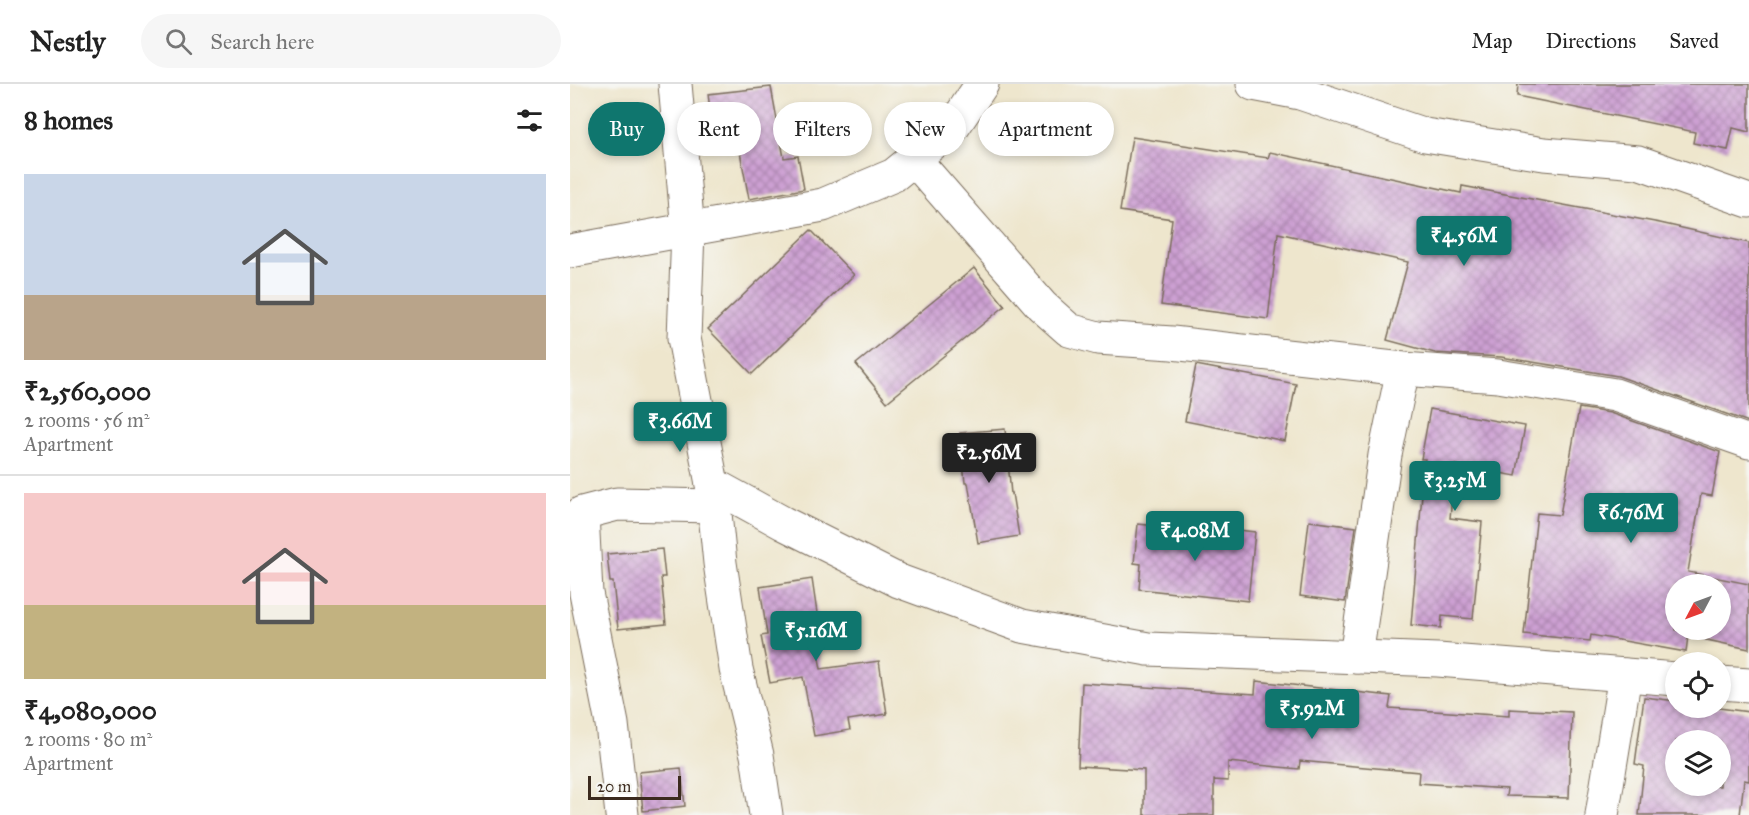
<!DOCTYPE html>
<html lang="en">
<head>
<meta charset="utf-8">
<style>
  :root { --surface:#fff; --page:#f6f6f6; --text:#222; --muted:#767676; --line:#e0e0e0; --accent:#0f766e }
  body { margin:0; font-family:"IM FELL Great Primer",serif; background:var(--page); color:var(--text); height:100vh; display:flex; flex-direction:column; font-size:22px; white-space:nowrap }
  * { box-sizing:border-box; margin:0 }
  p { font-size:20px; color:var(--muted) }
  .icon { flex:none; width:33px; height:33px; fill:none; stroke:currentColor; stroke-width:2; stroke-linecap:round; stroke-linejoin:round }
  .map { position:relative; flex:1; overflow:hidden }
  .details { display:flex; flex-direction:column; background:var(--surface); width:570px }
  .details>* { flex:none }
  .top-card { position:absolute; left:18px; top:18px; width:570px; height:54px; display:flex; gap:12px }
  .needle { width:39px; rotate:229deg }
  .fabs { position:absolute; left:1095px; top:490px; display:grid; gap:12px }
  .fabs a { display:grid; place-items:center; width:66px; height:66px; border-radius:50%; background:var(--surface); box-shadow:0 3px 9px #0003; font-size:30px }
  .scale { position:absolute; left:18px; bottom:15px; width:93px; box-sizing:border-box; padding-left:6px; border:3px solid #3b2a1e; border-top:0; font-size:16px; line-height:21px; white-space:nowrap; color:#3b2a1e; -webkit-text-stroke:4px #f6f6f2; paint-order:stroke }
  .price { position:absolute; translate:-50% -51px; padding:0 14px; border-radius:6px; background:var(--accent); color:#fff; font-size:20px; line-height:39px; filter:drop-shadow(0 2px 3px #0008) }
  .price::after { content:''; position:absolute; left:50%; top:36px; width:18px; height:14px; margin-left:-9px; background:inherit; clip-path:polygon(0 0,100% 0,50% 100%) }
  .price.current { background:#222; color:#fff }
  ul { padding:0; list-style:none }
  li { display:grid; align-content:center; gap:12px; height:318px; padding:0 24px }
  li+li { border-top:2px solid var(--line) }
  li span { display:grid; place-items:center; height:186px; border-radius:0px; color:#555 }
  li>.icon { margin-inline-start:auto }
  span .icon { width:108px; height:108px; fill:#fffc; stroke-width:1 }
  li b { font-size:26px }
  h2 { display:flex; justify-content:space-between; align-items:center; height:72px; padding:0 24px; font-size:26px }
  .pill { padding:0 21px; border-radius:27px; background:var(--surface); box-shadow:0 3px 9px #0003; font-size:21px; line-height:54px }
  .pill.current { background:var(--accent); color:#fff }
  header { display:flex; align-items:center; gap:36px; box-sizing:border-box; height:84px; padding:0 30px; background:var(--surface); border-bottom:2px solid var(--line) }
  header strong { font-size:28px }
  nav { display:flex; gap:33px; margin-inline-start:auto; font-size:21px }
  .search { width:420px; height:54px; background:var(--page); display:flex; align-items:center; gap:15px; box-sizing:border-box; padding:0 21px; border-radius:33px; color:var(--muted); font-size:22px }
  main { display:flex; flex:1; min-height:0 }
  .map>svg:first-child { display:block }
</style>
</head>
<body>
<header>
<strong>Nestly</strong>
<div class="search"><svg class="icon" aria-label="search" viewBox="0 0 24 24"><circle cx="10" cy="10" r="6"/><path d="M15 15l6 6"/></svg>Search here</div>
<nav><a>Map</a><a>Directions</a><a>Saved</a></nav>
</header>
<main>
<section class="details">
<h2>8 homes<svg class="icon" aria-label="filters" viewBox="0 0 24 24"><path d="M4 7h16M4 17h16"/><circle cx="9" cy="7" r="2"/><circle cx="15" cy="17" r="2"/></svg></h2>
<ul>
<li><span style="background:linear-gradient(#c9d6e8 65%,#b9a48a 0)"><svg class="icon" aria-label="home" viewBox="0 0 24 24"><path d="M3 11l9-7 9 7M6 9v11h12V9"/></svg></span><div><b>₹2,560,000</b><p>2 rooms · 56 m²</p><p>Apartment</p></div></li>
<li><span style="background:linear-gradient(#f6c9c9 60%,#c2b280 0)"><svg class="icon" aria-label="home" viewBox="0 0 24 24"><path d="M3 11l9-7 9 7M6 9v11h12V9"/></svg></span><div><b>₹4,080,000</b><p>2 rooms · 80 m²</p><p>Apartment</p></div></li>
</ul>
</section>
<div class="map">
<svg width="1179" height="731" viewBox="0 0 1179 731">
  <defs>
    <pattern id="building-cross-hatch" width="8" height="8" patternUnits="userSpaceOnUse" patternTransform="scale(1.5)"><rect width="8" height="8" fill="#cda0d3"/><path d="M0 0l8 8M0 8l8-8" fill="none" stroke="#a883ab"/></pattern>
  </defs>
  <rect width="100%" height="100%" fill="#f6f6f2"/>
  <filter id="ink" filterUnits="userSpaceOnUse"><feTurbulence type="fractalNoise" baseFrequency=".0167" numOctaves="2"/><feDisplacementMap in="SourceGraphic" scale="12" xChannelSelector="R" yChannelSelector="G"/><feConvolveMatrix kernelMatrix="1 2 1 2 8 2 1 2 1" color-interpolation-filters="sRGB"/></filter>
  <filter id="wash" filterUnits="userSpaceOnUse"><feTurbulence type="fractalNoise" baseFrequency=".008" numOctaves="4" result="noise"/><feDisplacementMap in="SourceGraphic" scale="24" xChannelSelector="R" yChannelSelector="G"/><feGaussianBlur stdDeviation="1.35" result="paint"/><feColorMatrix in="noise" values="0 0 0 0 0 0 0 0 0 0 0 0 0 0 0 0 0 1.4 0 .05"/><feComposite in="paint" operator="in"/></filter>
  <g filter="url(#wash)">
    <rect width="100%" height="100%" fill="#eee6cd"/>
    <g id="blocks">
      <g fill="url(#building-cross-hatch)" fill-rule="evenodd">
        <path d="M948,0H1179V48L1163,44L1158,66L1123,59L1125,48L947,12Z"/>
        <path d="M201,3L214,74L228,72L234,105L179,115L166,47L143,49L138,10Z"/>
        <path d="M562,53L698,74L700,68L891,109L892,102L1090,139L1179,159V338L1048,292L931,273L865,269L817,256L838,178L708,149L698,235L591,221L602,135L550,127Z"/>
        <path d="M241,146L284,191L182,290L138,245Z"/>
        <path d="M404,184L435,222L317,318L286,280Z"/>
        <path d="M626,281L726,300L715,357L615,337Z"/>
        <path d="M1009,324L1040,329L1150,368L1142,412L1131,410L1118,488L1179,500V565L1118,552L1116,568L1021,551L1020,557L954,550L967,429L990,431ZM1106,501H1150V546H1106Z"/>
        <path d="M860,325L955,342L946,392L885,381L880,434L912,438L903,535L872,532L871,544L841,541L855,375H851Z"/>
        <path d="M435,345L441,410L442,409L449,452L408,459L398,399H395L390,349Z"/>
        <path d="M739,437L786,443L775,518L730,512Z"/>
        <path d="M568,440L660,450V445L685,448L678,517L569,505L571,480L564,479Z"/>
        <path d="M92,465L95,493H91L96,540L48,545L43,498H40L37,470Z"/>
        <path d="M242,495L248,536L242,537L251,585L309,577L317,630L278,636L280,646L244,652L233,593L200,599L191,552L197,551L190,503Z"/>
        <path d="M686,597L821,612L819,624L939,632V625L1002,628L999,714L936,712L937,705L848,699L849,688L730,677L729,685L658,678V697L644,696V731H574V686L508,682L512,599L685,610Z"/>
        <path d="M1074,613L1106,617V624H1149L1179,628V697L1174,696L1170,731H1069L1074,682L1065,680ZM1106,657H1150V702H1106Z"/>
        <path d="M111,684L115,722L73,727L69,688Z"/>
      </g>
    </g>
  </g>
  <g filter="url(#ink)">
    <use href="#blocks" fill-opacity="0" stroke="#7a6c5b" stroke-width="1.5"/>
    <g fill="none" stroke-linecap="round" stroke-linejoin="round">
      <g stroke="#7a6c5b" stroke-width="35">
        <g id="minor">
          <path d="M105,0L118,147L114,254L142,400L150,479L166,585L187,671L196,731"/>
          <path d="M683,0L730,9L855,51L974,70L1068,78L1179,117"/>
          <path d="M344,75L472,222L499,246L528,254L602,259L833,285L928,292L1045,311L1179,358"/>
          <path d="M0,167L253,121L324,91L383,43L412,0"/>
          <path d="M142,400L213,439L329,497L452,542L578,565L868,576L1106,595"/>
          <path d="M786,573L815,371L833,285"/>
          <path d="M1150,599L1179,601"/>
          <path d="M52,731L42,640L16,509L12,429L47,420L144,422"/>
          <path d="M1032,731L1055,591"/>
        </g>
      </g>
      <use href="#minor" stroke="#fff" stroke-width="33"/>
    </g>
  </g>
</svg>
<div class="fabs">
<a><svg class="needle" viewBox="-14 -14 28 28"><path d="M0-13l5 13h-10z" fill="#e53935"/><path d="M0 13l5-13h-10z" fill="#767676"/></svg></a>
<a><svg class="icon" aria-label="locate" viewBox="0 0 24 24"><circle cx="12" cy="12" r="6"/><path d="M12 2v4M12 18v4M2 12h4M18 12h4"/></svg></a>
<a><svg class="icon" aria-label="layers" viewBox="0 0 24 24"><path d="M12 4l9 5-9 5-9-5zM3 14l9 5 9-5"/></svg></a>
</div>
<div class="scale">20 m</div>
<b class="price" style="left:894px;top:183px">₹4.56M</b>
<b class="price" style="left:110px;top:369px">₹3.66M</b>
<b class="price current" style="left:419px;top:400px">₹2.56M</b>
<b class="price" style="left:885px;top:428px">₹3.25M</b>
<b class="price" style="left:1061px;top:460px">₹6.76M</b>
<b class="price" style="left:625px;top:478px">₹4.08M</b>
<b class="price" style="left:246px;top:578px">₹5.16M</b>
<b class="price" style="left:742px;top:656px">₹5.92M</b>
<div class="top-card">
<a class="pill current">Buy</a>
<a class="pill">Rent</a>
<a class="pill">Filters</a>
<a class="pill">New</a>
<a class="pill">Apartment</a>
</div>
</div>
</main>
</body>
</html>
